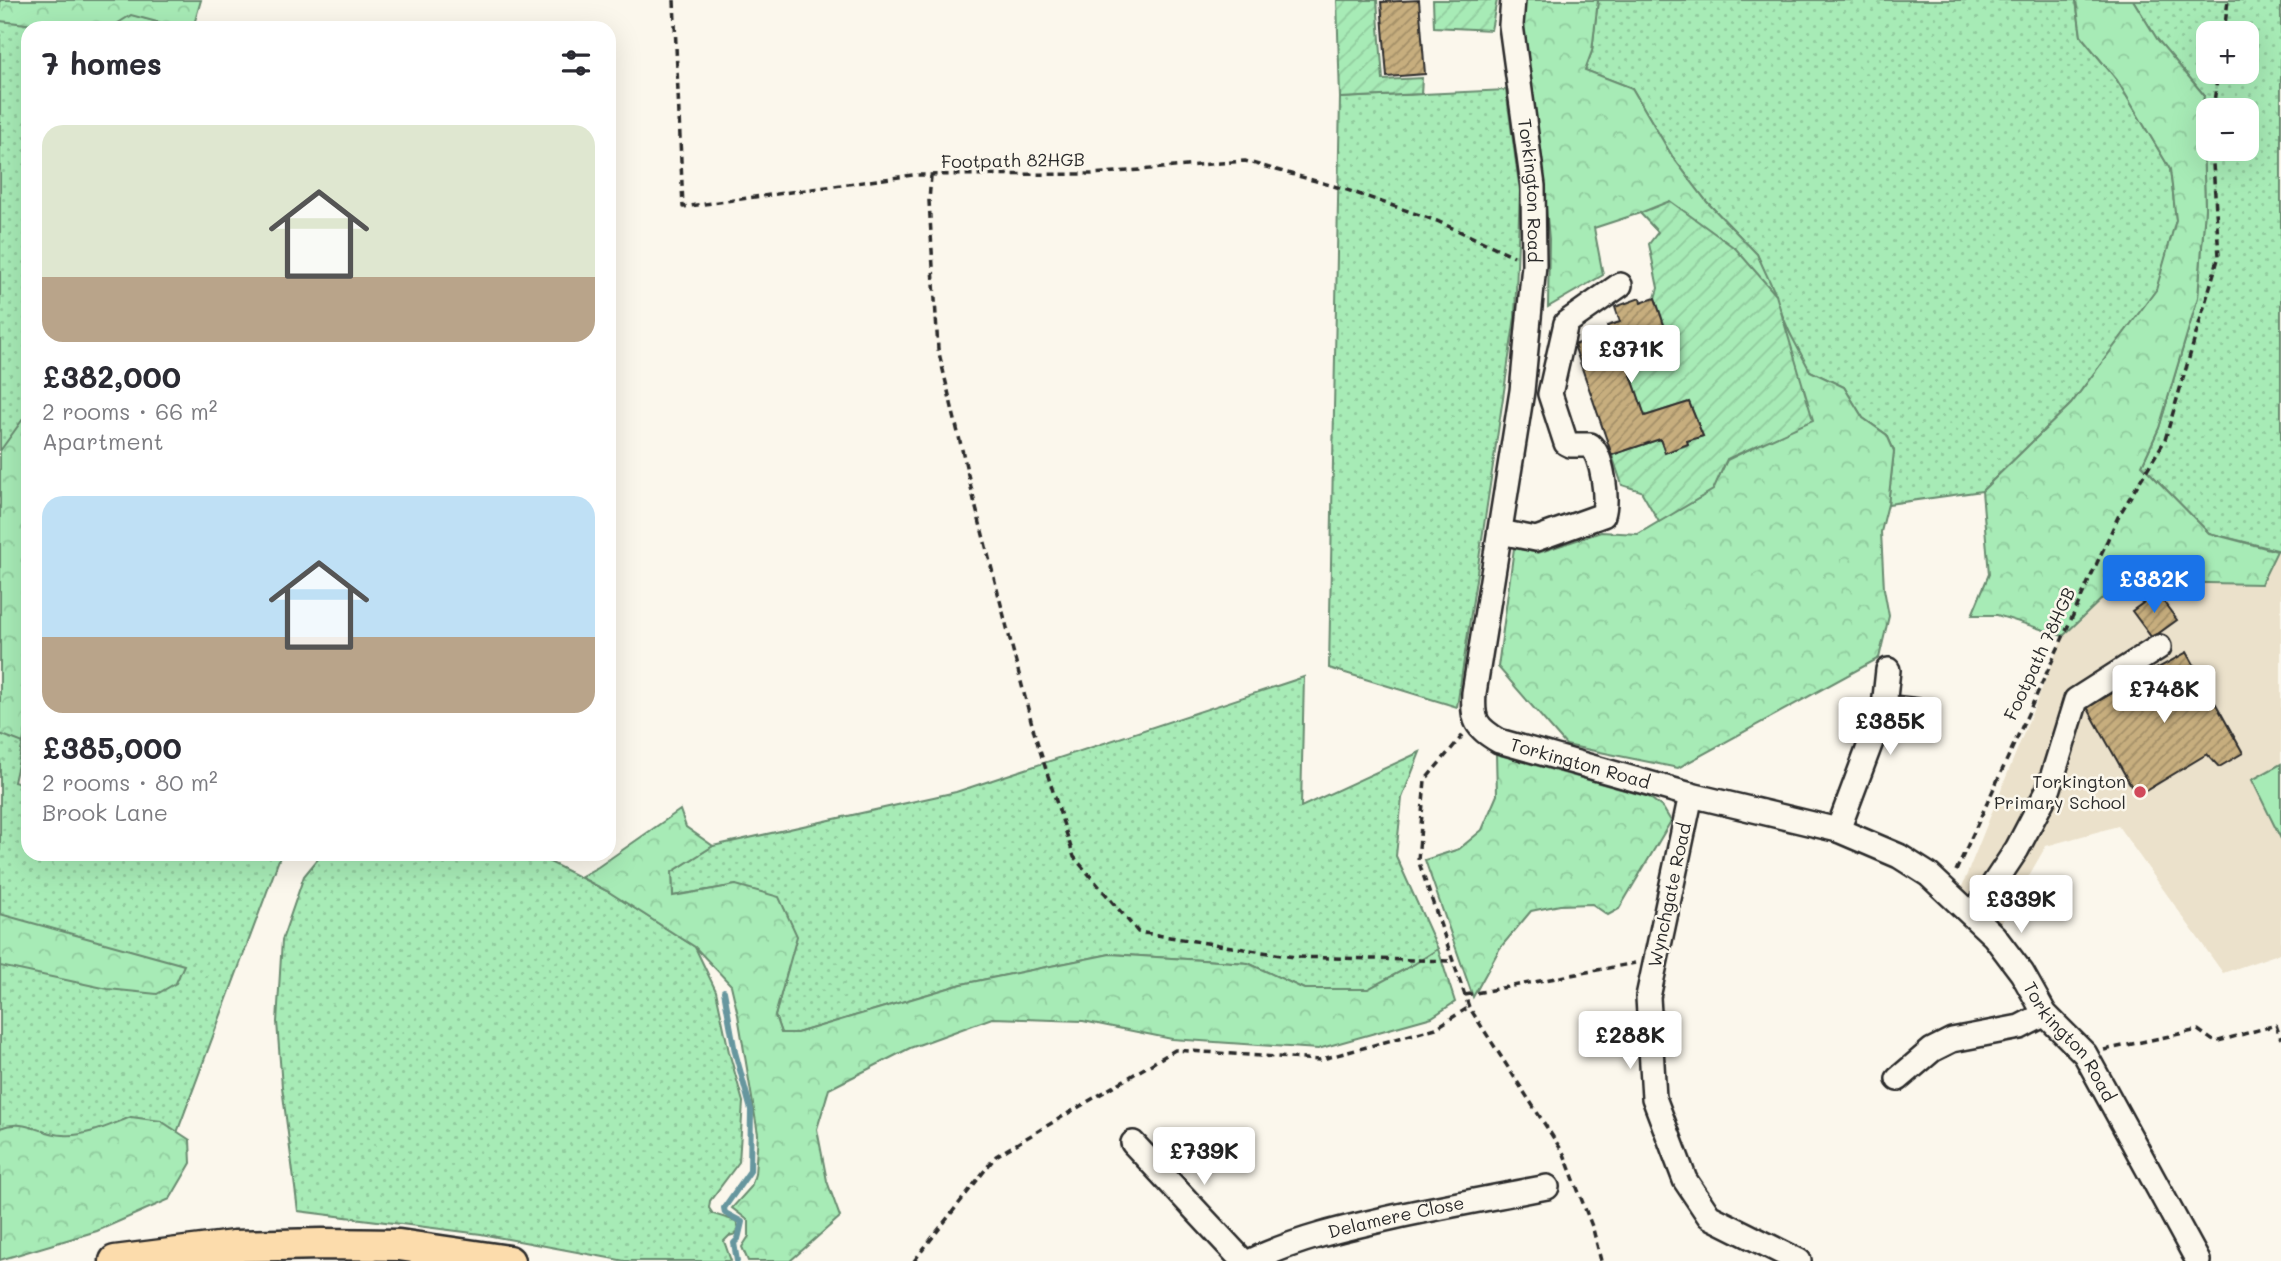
<!DOCTYPE html>
<html lang="en">
<head>
<meta charset="utf-8">
<style>
  :root { --surface:#fff; --page:#f7f7f7; --text:#2b2b33; --muted:#7c7c81; --accent:#1a73e8 }
  body { margin:0; font-family:Mali,sans-serif; background:var(--page); color:var(--text); height:100vh; display:flex; flex-direction:column; font-size:26px; white-space:nowrap }
  * { box-sizing:border-box; margin:0 }
  p { font-size:23px; color:var(--muted) }
  .icon { flex:none; width:38px; height:38px; fill:none; stroke:currentColor; stroke-width:2; stroke-linecap:round; stroke-linejoin:round }
  .map { position:relative; flex:1; overflow:hidden }
  .sheet { position:absolute; left:21px; top:21px; width:595px; height:840px; display:flex; flex-direction:column; background:var(--surface); border-radius:21px; box-shadow:0 7px 28px #0002 }
  .sheet>* { flex:none }
  .tools { position:absolute; left:2196px; top:21px; display:grid; gap:14px }
  .tools a { display:grid; place-items:center; width:63px; height:63px; border-radius:14px; background:var(--surface); box-shadow:0 7px 28px #0002; font-size:35px }
  .price { position:absolute; translate:-50% -60px; padding:0 16px; border-radius:7px; background:#fff; color:#222; font-size:23px; line-height:46px; filter:drop-shadow(0 2px 4px #0008) }
  .price::after { content:''; position:absolute; left:50%; top:42px; width:21px; height:16px; margin-left:-10px; background:inherit; clip-path:polygon(0 0,100% 0,50% 100%) }
  .price.active { background:var(--accent); color:#fff }
  ul { padding:0; list-style:none }
  li { display:grid; align-content:center; gap:14px; height:371px; padding:0 21px }
  li span { display:grid; place-items:center; height:217px; border-radius:21px; color:#555 }
  li>.icon { margin-inline-start:auto }
  span .icon { width:126px; height:126px; fill:#fffc; stroke-width:1 }
  li b { font-size:30px }
  h2 { display:flex; justify-content:space-between; align-items:center; height:84px; padding:0 21px; font-size:30px }
  .map>svg:first-child { display:block }
</style>
</head>
<body>
<div class="map">
<svg width="2281" height="1261" viewBox="0 0 2281 1261">
  <defs>
    <pattern id="grass-dots" width="8" height="8" patternUnits="userSpaceOnUse" patternTransform="scale(1.75)"><rect width="8" height="8" fill="#a7ebb6"/><path d="M2 2h.1M6 6h.1" fill="none" stroke="#90ca9d" stroke-width="1.8" stroke-linecap="round"/></pattern>
    <pattern id="forest-crowns" width="20" height="18" patternUnits="userSpaceOnUse" patternTransform="scale(1.75)"><rect width="20" height="18" fill="#a7ebb6"/><path d="M2 6a3 3 0 1 1 6 0M12 15a3 3 0 1 1 6 0" fill="none" stroke="#90ca9d"/></pattern>
    <pattern id="garden-furrows" width="10" height="10" patternUnits="userSpaceOnUse" patternTransform="scale(1.75)"><rect width="10" height="10" fill="#a7ebb6"/><path d="M-1 1l2-2M0 10L10 0M9 11l2-2" fill="none" stroke="#90ca9d"/></pattern>
    <pattern id="building-hatch" width="6" height="6" patternUnits="userSpaceOnUse" patternTransform="scale(1.75)"><rect width="6" height="6" fill="#c7ae7e"/><path d="M-1 1l2-2M0 6l6-6M5 7l2-2" fill="none" stroke="#a28e67"/></pattern>
  </defs>
  <rect width="100%" height="100%" fill="#fbf7ec"/>
  <filter id="ink" filterUnits="userSpaceOnUse"><feTurbulence type="fractalNoise" baseFrequency=".0143" numOctaves="2"/><feDisplacementMap in="SourceGraphic" scale="14" xChannelSelector="R" yChannelSelector="G"/><feConvolveMatrix kernelMatrix="1 2 1 2 8 2 1 2 1" color-interpolation-filters="sRGB"/></filter>
  <g filter="url(#ink)">
    <path fill="#ebe1cb" d="M2281,551V953L2223,973L2118,826L2046,846L1994,936L1957,899L2063,636L2106,595L2228,562Z"/>
    <g fill="url(#grass-dots)" stroke="#698b70" stroke-width="2" fill-rule="evenodd">
      <path d="M0,0H78L180,28H28V720L14,782L28,786V854H281L175,1138L0,1235Z"/>
      <path d="M1598,0H2076L2081,36L2117,80L2170,169L2176,220L2157,290L2071,404L1982,491L1888,504L1894,451L1887,435L1863,418L1844,387L1810,371L1794,343L1757,254L1707,202L1672,156L1632,88L1585,70L1592,51Z"/>
      <path d="M2133,0H2281V551L2209,533L2142,465L2159,428L2198,297L2205,208L2202,109L2204,95L2157,39ZM2208,33H2247V72H2208ZM2208,110H2247V149H2208Z"/>
      <path d="M1506,90L1520,191L1515,317L1457,707L1329,668L1340,98Z"/>
      <path d="M1304,677L1301,807L1420,752L1402,798L1396,856L1438,949L1413,965L1369,989H1304L1248,963L1110,954L962,984L797,1033H781L775,1016L785,978L736,885L673,896L672,872L713,846L956,792Z"/>
      <path d="M322,854H534L609,892L695,947L716,991L729,1052L743,1102L739,1162L710,1201L709,1208L713,1214L736,1221L739,1228L736,1234L729,1236L724,1241L731,1261H625L481,1234L298,1211L282,1087L277,1022L282,940L304,876Z"/>
    </g>
    <g fill="url(#forest-crowns)" stroke="#698b70" stroke-width="2">
      <path d="M0,0H201L193,28H180L131,15L110,28H63L0,21Z"/>
      <path d="M1523,0H1598L1592,51L1585,70L1632,88L1672,156L1707,202L1757,254L1776,295L1760,298L1658,232L1640,213L1594,228L1603,275L1548,307L1549,239L1543,174L1521,44Z"/>
      <path d="M2076,0H2133L2157,39L2204,95L2202,109L2205,208L2198,297L2159,428L2142,465L2209,533L2277,551L2261,584L2154,582L2106,595L2063,636L1997,615H1972L1989,574L1982,491L2071,404L2156,290L2176,220L2170,169L2117,80L2081,36Z"/>
      <path d="M1783,320L1810,371L1844,387L1863,418L1887,435L1894,451L1888,504L1881,532L1884,589L1889,616L1879,658L1678,768L1566,745L1498,667L1514,548L1538,553L1601,532L1638,534L1712,490L1727,460L1764,442Z"/>
      <path d="M28,412V720L23,743L0,734V451Z"/>
      <path d="M1496,754L1649,797L1663,808L1671,821L1619,909L1608,915L1592,904L1560,905L1531,911L1500,948L1473,997L1425,860L1459,849L1482,830L1497,795Z"/>
      <path d="M680,810L686,827L713,846L672,872L673,896L736,885L779,897L797,936L775,1016L781,1033H797L962,984L1110,954L1248,963L1304,989H1368L1413,965L1438,949L1455,1002L1432,1017L1318,1049L1172,1039L1083,1021L992,1018L910,1048L829,1089L817,1129L827,1181L840,1217L790,1261H748L742,1247L749,1236V1221L732,1208L751,1187L755,1174L758,1134L738,1015L731,985L695,947L609,892L580,877L598,867Z"/>
      <path d="M0,914L184,965L176,983L157,994L108,989L0,966Z"/>
      <path d="M131,1117L161,1121L190,1140L191,1163L170,1199L97,1231L0,1260V1128C25,1118 39,1134 63,1135C86,1137 110,1125 131,1117Z"/>
    </g>
    <g fill="url(#garden-furrows)" stroke="#698b70" stroke-width="2">
      <path d="M1337,0H1377L1383,80L1422,78L1421,94L1340,98Z"/>
      <path d="M1433,0H1497L1491,30L1434,27Z"/>
      <path d="M1670,201L1736,249L1776,295L1813,420L1727,459L1713,490L1659,522L1641,491L1622,485L1612,455L1660,439L1665,452L1688,445L1687,441L1703,436L1689,402L1645,416L1622,349L1667,333L1655,298L1658,288L1649,244L1658,232L1640,213Z"/>
    </g>
    <path fill="#a7ebb6" stroke="#698b70" stroke-width="2" d="M2281,764V839L2252,780Z"/>
    <g fill="none" stroke-linecap="round" stroke-linejoin="round">
      <path stroke="#66969e" stroke-width="6" d="M724,991L735,1052L751,1110L750,1171L724,1208L725,1213L742,1222L738,1239L734,1243L737,1261"/>
    </g>
    <g fill="url(#building-hatch)" stroke="#2b2b2b" stroke-width="2">
      <path d="M1419,0L1425,74L1387,77L1381,2Z"/>
      <path d="M1640,298L1641,303L1655,298L1667,334L1622,349L1645,416L1689,402L1703,436L1687,441L1688,444L1665,453L1660,439L1612,455L1574,345L1610,333L1607,326L1620,322L1615,307Z"/>
      <path d="M2157,593L2177,620L2152,638L2132,611Z"/>
      <path d="M2187,652L2243,753L2219,767L2207,754L2137,796L2087,707Z"/>
    </g>
    <g fill="none" stroke-linecap="round" stroke-linejoin="round">
      <g stroke="#2b2b2b" stroke-width="28">
        <g id="minor">
          <path id="s1" d="M1513,0L1511,25L1533,186L1534,265L1522,391L1474,693C1472,721 1476,727 1499,741L1691,795L1838,830L1899,856L1929,875L1994,936L2022,973L2045,1014L2085,1054L2198,1261"/>
          <path d="M1500,532L1536,539L1603,515C1608,499 1603,456 1590,445H1570L1566,443L1550,394L1566,323L1620,285"/>
          <path d="M1884,707L1918,711"/>
          <path d="M1691,795L1648,997L1654,1098L1685,1180L1709,1216L1799,1261"/>
          <path d="M1838,830L1884,707L1888,670"/>
          <path d="M1973,915L2017,849L2049,788L2076,700L2159,647"/>
          <path d="M1898,1079L1932,1050L1952,1040L2020,1027L2045,1014"/>
          <path d="M1133,1143L1243,1261"/>
          <path id="s2" d="M1251,1261C1296,1239 1345,1228 1394,1217C1445,1206 1496,1197 1547,1187"/>
        </g>
      </g>
      <g stroke="#2b2b2b" stroke-width="35">
        <path id="major" d="M115,1261L234,1246L322,1244L399,1245L509,1261"/>
      </g>
      <g stroke="#2b2b2b" stroke-width="3.5" stroke-dasharray="7 5" stroke-linecap="butt">
        <path d="M674,0L683,207L913,175L1092,174L1245,161L1344,189L1437,221L1514,256"/>
        <path d="M2224,33L2228,0"/>
        <path d="M2213,110L2218,72"/>
        <path d="M931,176L929,201L938,349L975,504L1034,732L1074,857L1138,932L1294,957L1453,961"/>
        <path d="M1463,735L1425,780L1418,860L1469,1007L1564,1154L1593,1229L1601,1261"/>
        <path d="M1956,871L2118,517L2165,440L2219,256L2212,149"/>
        <path d="M1465,995L1635,963"/>
        <path d="M2104,1050L2198,1030L2215,1042L2276,1025L2281,1039"/>
        <path d="M914,1261L996,1156L1175,1050L1319,1060L1436,1028L1469,1007"/>
      </g>
      <use href="#minor" stroke="#fbf7ec" stroke-width="23"/>
      <use href="#major" stroke="#fcdcac" stroke-width="30"/>
    </g>
  </g>
  <circle fill="#d1495b" stroke="#fbf7ec" stroke-width="2.5" cx="2140" cy="792" r="7"/>
  <g text-anchor="middle" stroke-width="5" stroke-linejoin="round" paint-order="stroke">
    <g font-size="18" fill="#2b2b2b" stroke="#fbf7ec">
      <text transform="translate(1013 161) rotate(-1)" y="6">Footpath 82HGB</text>
      <text dy="6" stroke="none"><textPath href="#s1" startOffset="192">Torkington Road</textPath></text>
      <text transform="translate(2040 654) rotate(-65)" y="6">Footpath 78HGB</text>
      <text dy="6" stroke="none"><textPath href="#s1" startOffset="842">Torkington Road</textPath></text>
      <text transform="translate(1670 895) rotate(-78)" y="6">Wynchgate Road</text>
      <text dy="6" stroke="none"><textPath href="#s1" startOffset="1430">Torkington Road</textPath></text>
      <text dy="6" stroke="none"><textPath href="#s2" startOffset="152">Delamere Close</textPath></text>
    </g>
    <g font-size="18" fill="#2b2b2b" stroke="#fbf7ec" text-anchor="end">
      <text x="2126" y="788">Torkington<tspan x="2126" dy="21">Primary School</tspan></text>
    </g>
  </g>
</svg>
<div class="tools">
<a>+</a>
<a>−</a>
</div>
<b class="price" style="left:1631px;top:385px">£371K</b>
<b class="price active" style="left:2154px;top:615px">£382K</b>
<b class="price" style="left:2164px;top:725px">£748K</b>
<b class="price" style="left:1890px;top:757px">£385K</b>
<b class="price" style="left:2021px;top:935px">£339K</b>
<b class="price" style="left:1630px;top:1071px">£288K</b>
<b class="price" style="left:1204px;top:1187px">£739K</b>
<section class="sheet">
<h2>7 homes<svg class="icon" aria-label="filters" viewBox="0 0 24 24"><path d="M4 7h16M4 17h16"/><circle cx="9" cy="7" r="2"/><circle cx="15" cy="17" r="2"/></svg></h2>
<ul>
<li><span style="background:linear-gradient(#dfe7d0 70%,#b9a48a 0)"><svg class="icon" aria-label="home" viewBox="0 0 24 24"><path d="M3 11l9-7 9 7M6 9v11h12V9"/></svg></span><div><b>£382,000</b><p>2 rooms · 66 m²</p><p>Apartment</p></div></li>
<li><span style="background:linear-gradient(#bfe0f5 65%,#b9a48a 0)"><svg class="icon" aria-label="home" viewBox="0 0 24 24"><path d="M3 11l9-7 9 7M6 9v11h12V9"/></svg></span><div><b>£385,000</b><p>2 rooms · 80 m²</p><p>Brook Lane</p></div></li>
</ul>
</section>
</div>
</body>
</html>
